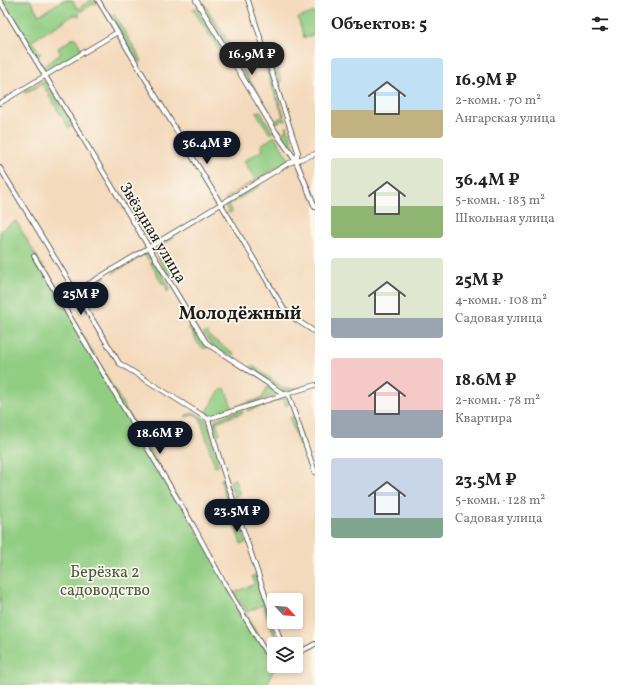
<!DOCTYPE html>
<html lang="ru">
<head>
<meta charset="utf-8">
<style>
  :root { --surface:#fff; --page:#f6f6f6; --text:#222; --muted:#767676; --accent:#111827 }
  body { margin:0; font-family:Vollkorn,serif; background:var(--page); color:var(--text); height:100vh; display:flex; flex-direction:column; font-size:15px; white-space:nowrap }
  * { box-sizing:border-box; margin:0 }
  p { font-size:13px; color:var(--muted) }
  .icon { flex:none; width:22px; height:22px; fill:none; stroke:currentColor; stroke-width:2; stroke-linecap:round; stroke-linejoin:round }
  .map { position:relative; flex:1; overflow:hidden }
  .side { display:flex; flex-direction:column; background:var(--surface); width:312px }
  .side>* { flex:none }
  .needle { width:26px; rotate:116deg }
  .buttons { position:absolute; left:267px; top:593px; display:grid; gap:8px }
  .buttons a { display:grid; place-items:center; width:36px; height:36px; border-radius:4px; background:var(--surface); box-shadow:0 2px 6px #0003; font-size:20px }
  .price { position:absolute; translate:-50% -34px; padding:0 9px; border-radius:14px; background:var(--accent); color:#fff; font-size:13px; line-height:26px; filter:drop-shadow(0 1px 2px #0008) }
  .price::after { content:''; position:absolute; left:50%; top:24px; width:12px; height:9px; margin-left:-6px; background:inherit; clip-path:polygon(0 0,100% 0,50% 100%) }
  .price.on { background:#222; color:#fff }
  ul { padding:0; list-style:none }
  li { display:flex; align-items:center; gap:12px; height:100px; padding:0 16px }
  li span { display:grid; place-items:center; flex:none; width:112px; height:80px; border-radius:4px; color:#555 }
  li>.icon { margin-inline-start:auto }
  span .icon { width:48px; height:48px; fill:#fffc; stroke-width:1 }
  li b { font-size:17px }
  h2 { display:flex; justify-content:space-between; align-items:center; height:48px; padding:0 16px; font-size:17px }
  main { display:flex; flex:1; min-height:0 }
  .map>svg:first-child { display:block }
</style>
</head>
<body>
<main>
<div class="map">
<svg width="315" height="685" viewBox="0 0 315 685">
  <rect width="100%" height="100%" fill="#fbf7ec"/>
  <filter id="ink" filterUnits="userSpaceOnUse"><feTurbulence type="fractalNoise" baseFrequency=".025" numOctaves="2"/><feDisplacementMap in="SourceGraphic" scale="8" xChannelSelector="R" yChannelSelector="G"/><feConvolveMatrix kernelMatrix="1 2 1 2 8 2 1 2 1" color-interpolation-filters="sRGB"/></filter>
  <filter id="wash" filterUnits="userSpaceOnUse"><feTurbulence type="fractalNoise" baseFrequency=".012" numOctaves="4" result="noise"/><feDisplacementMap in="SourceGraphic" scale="16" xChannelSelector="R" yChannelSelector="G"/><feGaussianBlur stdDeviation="0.9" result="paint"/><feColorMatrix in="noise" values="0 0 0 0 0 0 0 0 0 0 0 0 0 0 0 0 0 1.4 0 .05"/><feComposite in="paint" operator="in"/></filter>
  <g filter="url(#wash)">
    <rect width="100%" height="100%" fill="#f4dabc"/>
    <g fill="#91cd83" stroke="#567450">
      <path d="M2,0H30L39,15L63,0H72L78,9L90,0H94L97,4H93L78,13L80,16L74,15L32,41L41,54L36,56Z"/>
      <path d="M203,2L229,43L226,44L201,3Z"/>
      <path d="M197,8L229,61L226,62L193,9Z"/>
      <path d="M315,12V34L304,38L298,18Z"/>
      <path d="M114,14L142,61L139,63L110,16Z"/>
      <path d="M75,37L81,48L80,53L49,72L44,71L42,67L61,54L58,48Z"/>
      <path d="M230,46L237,55L248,51L251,60L240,64L241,66L239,67L228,49Z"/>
      <path d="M272,52L282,82L279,83L268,55Z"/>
      <path d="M265,58L286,121L285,122L282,120L275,124L276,127L241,70L243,69L275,121L283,116L262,59Z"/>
      <path d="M44,80L51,89L47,92L42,84L25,93L24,91Z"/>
      <path d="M52,91L72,124L69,128L49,96Z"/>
      <path d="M260,111L273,132L270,134L256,112Z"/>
      <path d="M287,126L295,151L293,153L278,131L280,130L281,133L286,131Z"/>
      <path d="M275,136L289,160L225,199L255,180L244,161L263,150L261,145Z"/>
      <path d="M258,184L260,186L228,205L232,212L229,213L226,208L228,202Z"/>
      <path d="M16,221L274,663L275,666L267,685H0V231Z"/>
      <path d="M172,236L173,238L157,248L173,273L168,276L154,250L156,245Z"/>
      <path d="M146,251L150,253L152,257L148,260L144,254L112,274L114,271Z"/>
      <path d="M154,261L171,289L167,292L165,282L162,284L150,262Z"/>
      <path d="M104,276L105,278L84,291L93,306L89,309L82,298V291Z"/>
      <path d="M192,324L208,346L205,349L199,345L188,327Z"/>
      <path d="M207,332L211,338L235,354L232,358L213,346L203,334Z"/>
      <path d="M252,365L285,389H294L315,383L291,391H283L250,369Z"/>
      <path d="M268,386L278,394L249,404L248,401L250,402L262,398Z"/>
      <path d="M225,388L232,408L244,404L245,402L246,405C232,410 215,419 201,412V410L206,413L220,390Z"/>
      <path d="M284,397L290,403L286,406L283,399L247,411V409Z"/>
      <path d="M242,410L243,413L216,422L220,434L215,435L213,427L216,419Z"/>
      <path d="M195,413L205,419L208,424L219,466L215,467L200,418L194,414L186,417V415Z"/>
      <path d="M294,416L304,445L299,446L290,418Z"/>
      <path d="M223,479L233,505L229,507L220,480Z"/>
      <path d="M235,479L240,495L234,497L230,481Z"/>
      <path d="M238,519L246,543L241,544L233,520Z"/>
      <path d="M256,575L276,635H274L263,605L247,612L235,592L255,584L252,576Z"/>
    </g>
  </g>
  <g filter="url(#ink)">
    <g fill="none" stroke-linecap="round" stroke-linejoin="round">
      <g stroke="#3c3834" stroke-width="5.5">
        <g id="minor">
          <path d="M98,0L284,309L292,317L315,332"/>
          <path d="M248,0L298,152L296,161"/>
          <path d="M0,1L206,342L212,347L281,392L288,394L315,472"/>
          <path d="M0,103L116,33"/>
          <path d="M0,168L119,363L208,419L223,470L281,642"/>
          <path d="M34,256L194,527L223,581L274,666"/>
          <path d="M75,292L289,163L315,154"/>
          <path d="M208,419L315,385"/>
          <path d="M296,654L315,644"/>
        </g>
      </g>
      <g stroke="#3c3834" stroke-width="6">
        <path id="tertiary" d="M196,0L275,131L296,161L315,207"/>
      </g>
      <use href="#minor" stroke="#fff" stroke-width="4"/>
      <use href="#tertiary" stroke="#fff" stroke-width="4.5"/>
    </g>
  </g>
  <g text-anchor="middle" stroke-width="3.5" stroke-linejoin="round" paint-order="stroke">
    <g font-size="16" fill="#1c1c1c" stroke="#fbf7ec">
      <text transform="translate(154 232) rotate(59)" y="6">Звёздная улица</text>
    </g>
    <g font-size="16" fill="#455a40" stroke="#fbf7ec">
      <text x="105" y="577">Берёзка 2<tspan x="105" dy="18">садоводство</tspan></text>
    </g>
    <g font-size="18" font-weight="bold" fill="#1c1c1c" stroke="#fbf7ec">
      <text x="240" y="319">Молодёжный</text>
    </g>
  </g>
</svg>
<div class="buttons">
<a><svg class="needle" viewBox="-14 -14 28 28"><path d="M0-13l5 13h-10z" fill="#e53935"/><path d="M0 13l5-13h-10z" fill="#767676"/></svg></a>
<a><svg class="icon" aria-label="layers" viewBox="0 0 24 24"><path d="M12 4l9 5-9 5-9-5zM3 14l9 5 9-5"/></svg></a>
</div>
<b class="price on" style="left:252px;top:76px">16.9M ₽</b>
<b class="price" style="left:207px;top:165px">36.4M ₽</b>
<b class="price" style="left:81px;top:316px">25M ₽</b>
<b class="price" style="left:160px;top:455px">18.6M ₽</b>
<b class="price" style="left:237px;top:533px">23.5M ₽</b>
</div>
<section class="side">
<h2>Объектов: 5<svg class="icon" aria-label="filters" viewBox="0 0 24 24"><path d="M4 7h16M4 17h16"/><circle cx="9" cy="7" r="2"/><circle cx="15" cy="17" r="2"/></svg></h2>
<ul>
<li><span style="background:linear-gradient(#bfe0f5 65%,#c2b280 0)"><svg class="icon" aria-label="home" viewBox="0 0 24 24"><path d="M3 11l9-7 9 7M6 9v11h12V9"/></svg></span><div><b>16.9M ₽</b><p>2-комн. · 70 m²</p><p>Ангарская улица</p></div></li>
<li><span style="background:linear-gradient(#dfe7d0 60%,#8fb573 0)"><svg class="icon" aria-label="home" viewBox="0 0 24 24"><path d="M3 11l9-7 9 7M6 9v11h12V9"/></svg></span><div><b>36.4M ₽</b><p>5-комн. · 183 m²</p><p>Школьная улица</p></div></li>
<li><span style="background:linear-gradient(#dfe7d0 75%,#9aa5b1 0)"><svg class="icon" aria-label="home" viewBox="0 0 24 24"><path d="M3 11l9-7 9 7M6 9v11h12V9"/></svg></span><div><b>25M ₽</b><p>4-комн. · 108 m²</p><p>Садовая улица</p></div></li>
<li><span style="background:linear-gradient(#f6c9c9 65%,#9aa5b1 0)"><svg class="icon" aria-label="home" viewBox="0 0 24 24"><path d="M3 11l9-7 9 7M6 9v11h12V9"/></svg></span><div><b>18.6M ₽</b><p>2-комн. · 78 m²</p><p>Квартира</p></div></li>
<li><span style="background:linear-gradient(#c9d6e8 75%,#7fa58c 0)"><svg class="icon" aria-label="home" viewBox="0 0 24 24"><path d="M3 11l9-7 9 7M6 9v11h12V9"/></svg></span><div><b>23.5M ₽</b><p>5-комн. · 128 m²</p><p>Садовая улица</p></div></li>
</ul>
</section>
</main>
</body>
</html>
